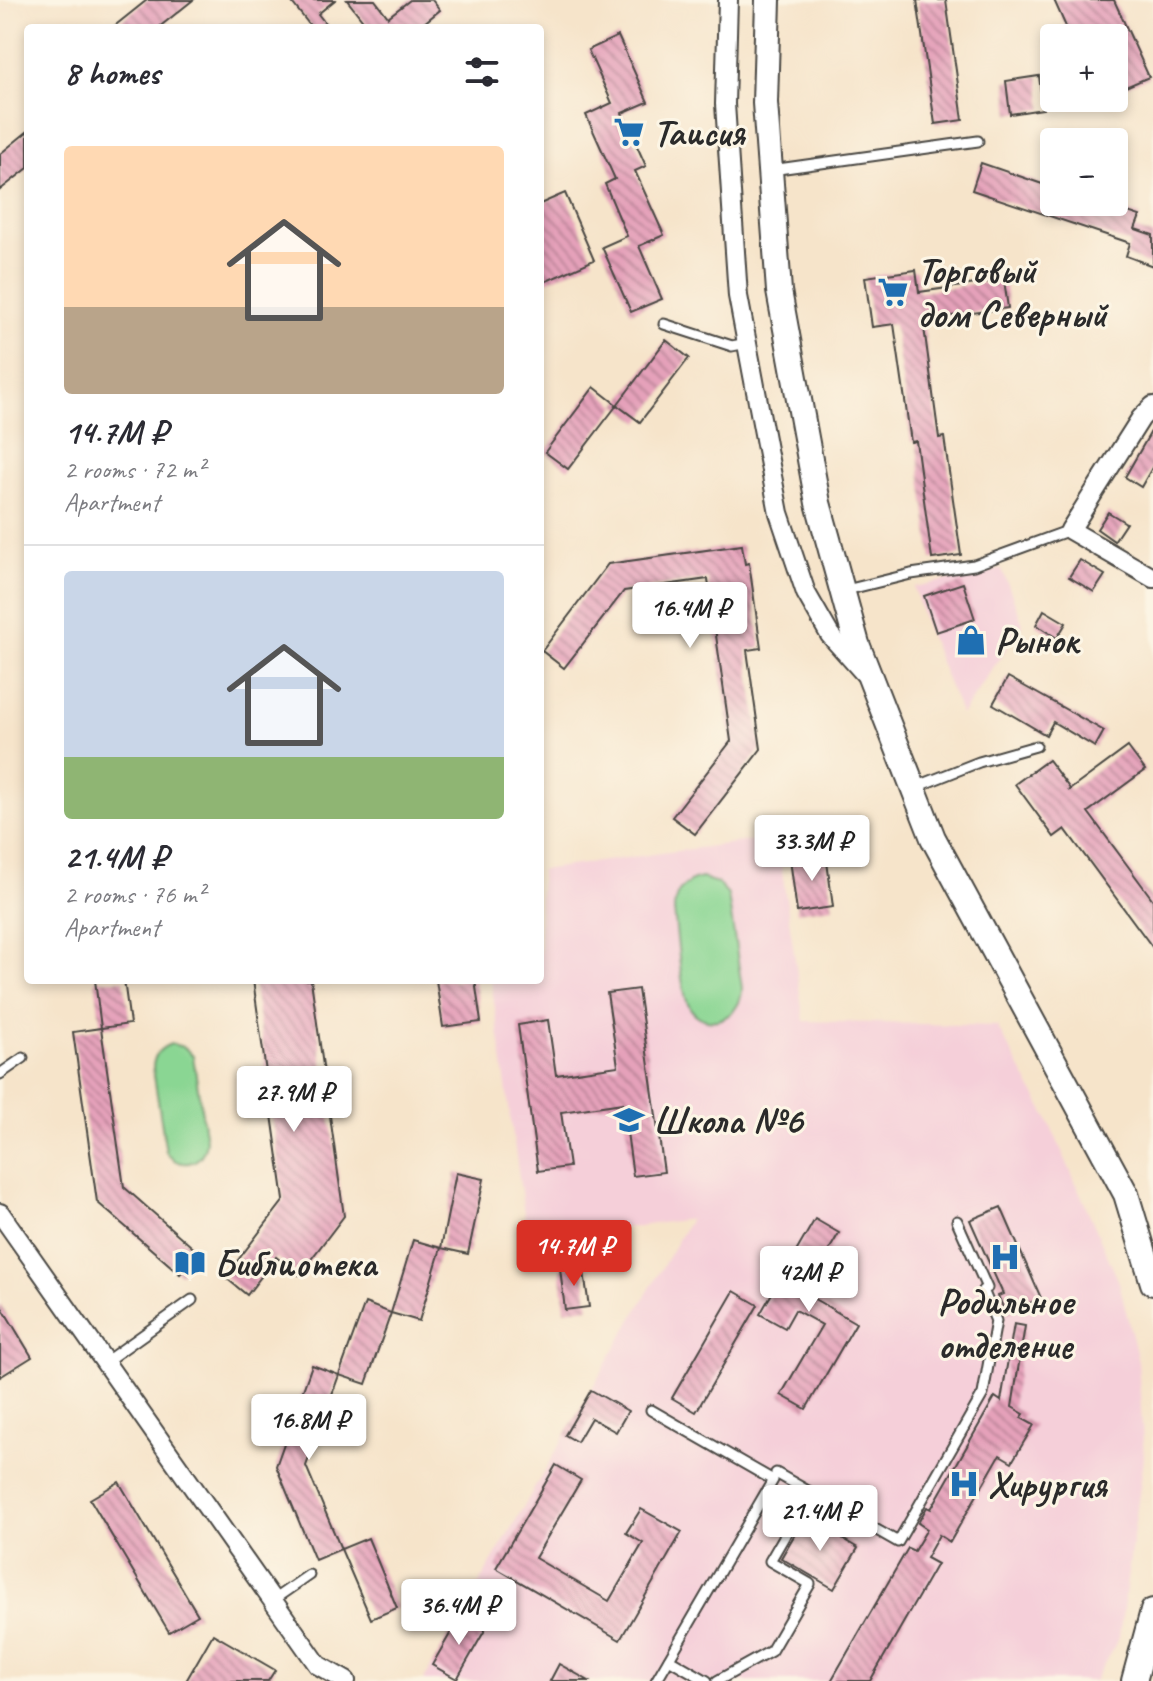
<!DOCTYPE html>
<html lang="en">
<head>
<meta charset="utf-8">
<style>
  :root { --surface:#fff; --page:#f7f7f7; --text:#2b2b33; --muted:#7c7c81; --line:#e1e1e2; --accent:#d93025 }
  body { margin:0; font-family:Caveat,sans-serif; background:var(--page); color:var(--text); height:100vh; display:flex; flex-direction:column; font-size:30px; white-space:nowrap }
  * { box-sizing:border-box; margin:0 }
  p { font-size:26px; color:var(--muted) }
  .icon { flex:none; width:44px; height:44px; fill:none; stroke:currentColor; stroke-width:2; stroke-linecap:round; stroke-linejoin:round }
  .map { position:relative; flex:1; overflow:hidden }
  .drawer { position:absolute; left:24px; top:24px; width:520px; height:960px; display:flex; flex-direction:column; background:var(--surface); border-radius:8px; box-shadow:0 4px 12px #0003 }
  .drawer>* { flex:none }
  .fabs { position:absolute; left:1040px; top:24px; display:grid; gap:16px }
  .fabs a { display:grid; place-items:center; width:88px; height:88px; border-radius:8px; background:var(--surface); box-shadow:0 4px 12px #0003; font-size:40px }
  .price { position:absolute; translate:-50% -68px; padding:0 18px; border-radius:8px; background:#fff; color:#222; font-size:26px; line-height:52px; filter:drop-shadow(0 2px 4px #0008) }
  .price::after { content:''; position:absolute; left:50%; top:48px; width:24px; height:18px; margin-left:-12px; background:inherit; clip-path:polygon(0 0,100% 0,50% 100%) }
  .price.active { background:var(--accent); color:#fff }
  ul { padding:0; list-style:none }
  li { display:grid; align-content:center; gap:16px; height:424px; padding:0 40px }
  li+li { border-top:2px solid var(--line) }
  li span { display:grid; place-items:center; height:248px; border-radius:8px; color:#555 }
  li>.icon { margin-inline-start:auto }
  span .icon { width:144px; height:144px; fill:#fffc; stroke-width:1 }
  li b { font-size:34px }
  h2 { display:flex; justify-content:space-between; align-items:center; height:96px; padding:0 40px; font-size:34px }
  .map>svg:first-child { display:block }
</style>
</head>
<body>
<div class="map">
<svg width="1153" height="1681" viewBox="0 0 1153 1681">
  <defs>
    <pattern id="building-back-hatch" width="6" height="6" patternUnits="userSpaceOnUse" patternTransform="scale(2)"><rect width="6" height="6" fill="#e5a1ba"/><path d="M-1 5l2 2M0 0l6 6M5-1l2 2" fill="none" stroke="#ba8397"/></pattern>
  </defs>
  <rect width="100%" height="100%" fill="#fcf5e5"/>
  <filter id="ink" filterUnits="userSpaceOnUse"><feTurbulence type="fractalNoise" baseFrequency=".0125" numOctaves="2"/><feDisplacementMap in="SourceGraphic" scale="16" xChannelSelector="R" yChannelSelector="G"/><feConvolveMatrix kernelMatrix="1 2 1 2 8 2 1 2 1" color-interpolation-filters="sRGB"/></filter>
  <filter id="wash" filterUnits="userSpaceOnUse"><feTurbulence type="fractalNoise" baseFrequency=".006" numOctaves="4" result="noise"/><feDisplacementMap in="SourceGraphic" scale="32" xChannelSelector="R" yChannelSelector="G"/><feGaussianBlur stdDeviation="1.8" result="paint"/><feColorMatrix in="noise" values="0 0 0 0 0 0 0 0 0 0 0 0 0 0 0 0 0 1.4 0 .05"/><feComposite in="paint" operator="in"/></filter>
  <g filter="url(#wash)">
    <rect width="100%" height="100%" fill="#f6e4ca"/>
    <g fill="#f5cfd9">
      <path d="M1002,569L1023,624L961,715L924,622L914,587Z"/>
      <path d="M777,837L804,1021L997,1026L1047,1117L1119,1282L1138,1361L1144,1458L1119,1638L1094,1681H423L690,1219L528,1241L491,980H540V870Z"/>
    </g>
    <g fill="#8ad693" stroke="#5a805f" stroke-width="2">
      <path d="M702,878L717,883L728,895L742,988C742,1020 702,1034 688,1004C680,986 677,933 674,911C674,893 684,881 702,878Z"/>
      <path d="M171,1044L184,1047L193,1056L206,1140C205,1164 180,1172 166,1152L153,1069C153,1056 159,1048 171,1044Z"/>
    </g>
    <g id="blocks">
      <g fill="url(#building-back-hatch)">
        <path d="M147,0H193L158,28H112Z"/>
        <path d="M290,0H335L318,14L329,28H312Z"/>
        <path d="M347,0H375L388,17L410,0H432L440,10L418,28H369Z"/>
        <path d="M917,0H946L963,120L935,124Z"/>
        <path d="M1054,0H1114L1149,77L1114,92V38H1071Z"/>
        <path d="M618,36L648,102L622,113L646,166L635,171L664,235L639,246L662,299L631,312L602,247L627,236L605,184L615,179L586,115L612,103L588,50Z"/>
        <path d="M1039,76L1043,109L1010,114L1006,81Z"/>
        <path d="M28,131V168L0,190V154Z"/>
        <path d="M981,163L1054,188V202H1098L1140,216L1135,229L1153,235V266L1126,256L1130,243L972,190Z"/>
        <path d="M565,193L594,260L540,284V204Z"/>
        <path d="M916,270L919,292L1004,280L1008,308L923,320L939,438L944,437L961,555L932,559L916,441L911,442L894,324L872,327L865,277Z"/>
        <path d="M666,340L689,358L640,422L617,405Z"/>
        <path d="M594,387L617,405L568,469L545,452Z"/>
        <path d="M1153,428V466L1141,487L1125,477Z"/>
        <path d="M1108,512L1126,523L1114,541L1097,529Z"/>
        <path d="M742,545L745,564L749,563L761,648L747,650L761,749L695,834L672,817L731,741L708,579L624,591L564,668L542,651L608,564Z"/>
        <path d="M1080,560L1105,575L1094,592L1069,577Z"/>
        <path d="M963,583L975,619L936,632L924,596Z"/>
        <path d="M1044,610L1066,623L1057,638L1036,625Z"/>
        <path d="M1008,677L1104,731L1095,747L1053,722L1046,735L993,704Z"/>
        <path d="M1128,747L1145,770L1088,812L1153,900V948L1065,829L1054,837L1015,784L1048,760L1070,789L1068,791Z"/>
        <path d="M826,854L833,907L797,912L790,859Z"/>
        <path d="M95,980H124L130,1024L101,1028Z"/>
        <path d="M253,980H311L344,1216L299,1275L276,1257L247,1295L225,1277L284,1200Z"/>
        <path d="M436,980H475L481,1022L443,1027Z"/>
        <path d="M638,989L664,1172L633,1176L623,1103L561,1112L569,1167L538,1171L518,1025L548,1020L556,1075L618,1066L607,993Z"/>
        <path d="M101,1028L124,1187L199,1253L180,1274L97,1202L73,1032Z"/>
        <path d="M456,1173L484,1179L468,1254L441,1248Z"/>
        <path d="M1001,1207L1041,1298L1006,1314L998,1296L1003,1294L970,1220Z"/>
        <path d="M815,1219L839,1233L804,1293L856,1323L806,1409L781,1395L822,1325L795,1310L785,1328L760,1314Z"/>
        <path d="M413,1240L441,1248L419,1321L391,1313Z"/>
        <path d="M583,1265L589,1307L565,1310L560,1268Z"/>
        <path d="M734,1291L758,1305L696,1412L672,1398Z"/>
        <path d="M365,1303L391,1313L366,1384L339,1375Z"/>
        <path d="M0,1304L32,1357L0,1377Z"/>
        <path d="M1014,1324L1025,1326L1012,1407L1024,1414L1021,1418L1034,1425L1012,1462L1000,1455L950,1542L939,1535L926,1558L937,1564L870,1681H831L908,1548L914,1551L927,1529L918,1523L927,1507L931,1509L995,1397L1001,1401Z"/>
        <path d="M312,1365L339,1375L306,1466L341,1549L315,1560L276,1466Z"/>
        <path d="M591,1390L628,1411L616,1432L591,1418L577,1442L565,1435Z"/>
        <path d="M556,1465L581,1480L535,1558L609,1601L643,1543L626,1533L641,1509L682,1532L620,1640L496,1568Z"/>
        <path d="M119,1482L198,1615L169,1632L90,1499Z"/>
        <path d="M805,1517L858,1548L834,1589L781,1558Z"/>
        <path d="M368,1538L397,1608L371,1619L341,1549Z"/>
        <path d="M461,1615L485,1630L457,1679L432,1665Z"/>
        <path d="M213,1634L275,1670L268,1681H186Z"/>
        <path d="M559,1664L589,1681H550Z"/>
      </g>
    </g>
  </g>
  <g filter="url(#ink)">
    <use href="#blocks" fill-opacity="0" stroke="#494743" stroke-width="2"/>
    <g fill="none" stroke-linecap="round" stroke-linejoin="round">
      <g stroke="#494743" stroke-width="13">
        <g id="service">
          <path d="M771,170L978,141"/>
          <path d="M664,324L732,346L747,343"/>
          <path d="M842,591L911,574L974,565L1070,530"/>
          <path d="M913,788L979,762L1036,746"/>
          <path d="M0,1074L23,1058"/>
          <path d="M105,1362L192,1300"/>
          <path d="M651,1410L773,1480L656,1681"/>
          <path d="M776,1473L898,1542L983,1394L996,1321L983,1290L987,1288L957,1221"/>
          <path d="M273,1600L309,1575"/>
          <path d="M669,1659L707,1681"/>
          <path d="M717,1681L771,1651L810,1584L770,1561L810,1492"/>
        </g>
      </g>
      <g stroke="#494743" stroke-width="22">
        <g id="minor">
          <path d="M728,0L725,104L738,296L779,513L806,593L830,635L864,673"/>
          <path d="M1153,406L1141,418L1070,530L1153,578"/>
          <path d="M0,1213L318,1665L346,1681"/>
        </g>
      </g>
      <g stroke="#494743" stroke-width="28">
        <g id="tertiary">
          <path d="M768,0L765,103L779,291L818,503L857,644L933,838L1126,1194L1153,1283"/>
          <path d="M1134,1681L1153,1611"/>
        </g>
      </g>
      <use href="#service" stroke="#fff" stroke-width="9"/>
      <use href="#minor" stroke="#fff" stroke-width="18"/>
      <use href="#tertiary" stroke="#fff" stroke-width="24"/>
    </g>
  </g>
  <defs>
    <g id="supermarket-bare" transform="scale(2.4)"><path d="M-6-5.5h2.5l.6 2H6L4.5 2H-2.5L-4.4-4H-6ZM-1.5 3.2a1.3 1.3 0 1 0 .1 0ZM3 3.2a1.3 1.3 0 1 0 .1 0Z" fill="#1f6fb2" stroke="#fcf5e5" stroke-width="2.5" paint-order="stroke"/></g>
    <g id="shop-bare" transform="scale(2.4)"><path d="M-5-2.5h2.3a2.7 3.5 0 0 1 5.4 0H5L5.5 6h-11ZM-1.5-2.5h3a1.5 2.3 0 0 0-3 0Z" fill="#1f6fb2" stroke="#fcf5e5" stroke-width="2.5" paint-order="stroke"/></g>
    <g id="school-bare" transform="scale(2.4)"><path d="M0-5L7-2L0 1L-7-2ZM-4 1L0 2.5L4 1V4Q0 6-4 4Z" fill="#1f6fb2" stroke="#fcf5e5" stroke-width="2.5" paint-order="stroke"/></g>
    <g id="hospital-bare" transform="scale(2.4)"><path d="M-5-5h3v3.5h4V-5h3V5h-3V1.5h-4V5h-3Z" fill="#1f6fb2" stroke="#fcf5e5" stroke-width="2.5" paint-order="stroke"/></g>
    <g id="library-bare" transform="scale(2.4)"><path d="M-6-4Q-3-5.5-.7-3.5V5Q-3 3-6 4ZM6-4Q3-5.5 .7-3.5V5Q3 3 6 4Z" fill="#1f6fb2" stroke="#fcf5e5" stroke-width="2.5" paint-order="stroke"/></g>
  </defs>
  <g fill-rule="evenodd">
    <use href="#supermarket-bare" x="629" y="132"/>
    <use href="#supermarket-bare" x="893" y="292"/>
    <use href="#shop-bare" x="971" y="640"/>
    <use href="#school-bare" x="629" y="1120"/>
    <use href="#hospital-bare" x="1005" y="1257"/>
    <use href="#library-bare" x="190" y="1263"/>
    <use href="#hospital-bare" x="964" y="1484"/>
  </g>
  <g text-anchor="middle" stroke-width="6" stroke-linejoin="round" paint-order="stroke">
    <g font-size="38" font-weight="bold" fill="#2b2b2b" stroke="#fcf5e5" text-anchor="start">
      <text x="653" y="145">Таисия</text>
      <text x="917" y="283">Торговый<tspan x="917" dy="44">дом Северный</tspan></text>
      <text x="995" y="653">Рынок</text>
      <text x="653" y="1133">Школа №6</text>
      <text x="214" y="1276">Библиотека</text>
      <text x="1005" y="1314" text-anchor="middle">Родильное<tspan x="1005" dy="44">отделение</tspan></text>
      <text x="988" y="1497">Хирургия</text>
    </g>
  </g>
</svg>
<div class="fabs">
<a>+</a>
<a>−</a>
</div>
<b class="price" style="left:690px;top:650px">16.4M ₽</b>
<b class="price" style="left:812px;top:883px">33.3M ₽</b>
<b class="price" style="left:294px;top:1134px">27.9M ₽</b>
<b class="price active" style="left:574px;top:1288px">14.7M ₽</b>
<b class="price" style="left:809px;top:1314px">42M ₽</b>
<b class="price" style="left:309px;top:1462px">16.8M ₽</b>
<b class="price" style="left:820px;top:1553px">21.4M ₽</b>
<b class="price" style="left:459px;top:1647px">36.4M ₽</b>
<section class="drawer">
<h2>8 homes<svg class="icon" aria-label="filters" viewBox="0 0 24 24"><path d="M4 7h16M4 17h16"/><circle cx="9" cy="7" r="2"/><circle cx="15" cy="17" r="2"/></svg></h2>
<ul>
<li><span style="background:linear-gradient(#ffd9b3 65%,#b9a48a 0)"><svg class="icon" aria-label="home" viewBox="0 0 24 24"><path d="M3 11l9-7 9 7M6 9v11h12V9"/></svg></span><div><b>14.7M ₽</b><p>2 rooms · 72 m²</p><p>Apartment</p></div></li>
<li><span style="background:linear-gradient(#c9d6e8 75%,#8fb573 0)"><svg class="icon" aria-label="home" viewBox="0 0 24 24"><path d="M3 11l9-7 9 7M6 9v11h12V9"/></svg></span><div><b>21.4M ₽</b><p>2 rooms · 76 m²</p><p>Apartment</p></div></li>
</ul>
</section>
</div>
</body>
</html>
